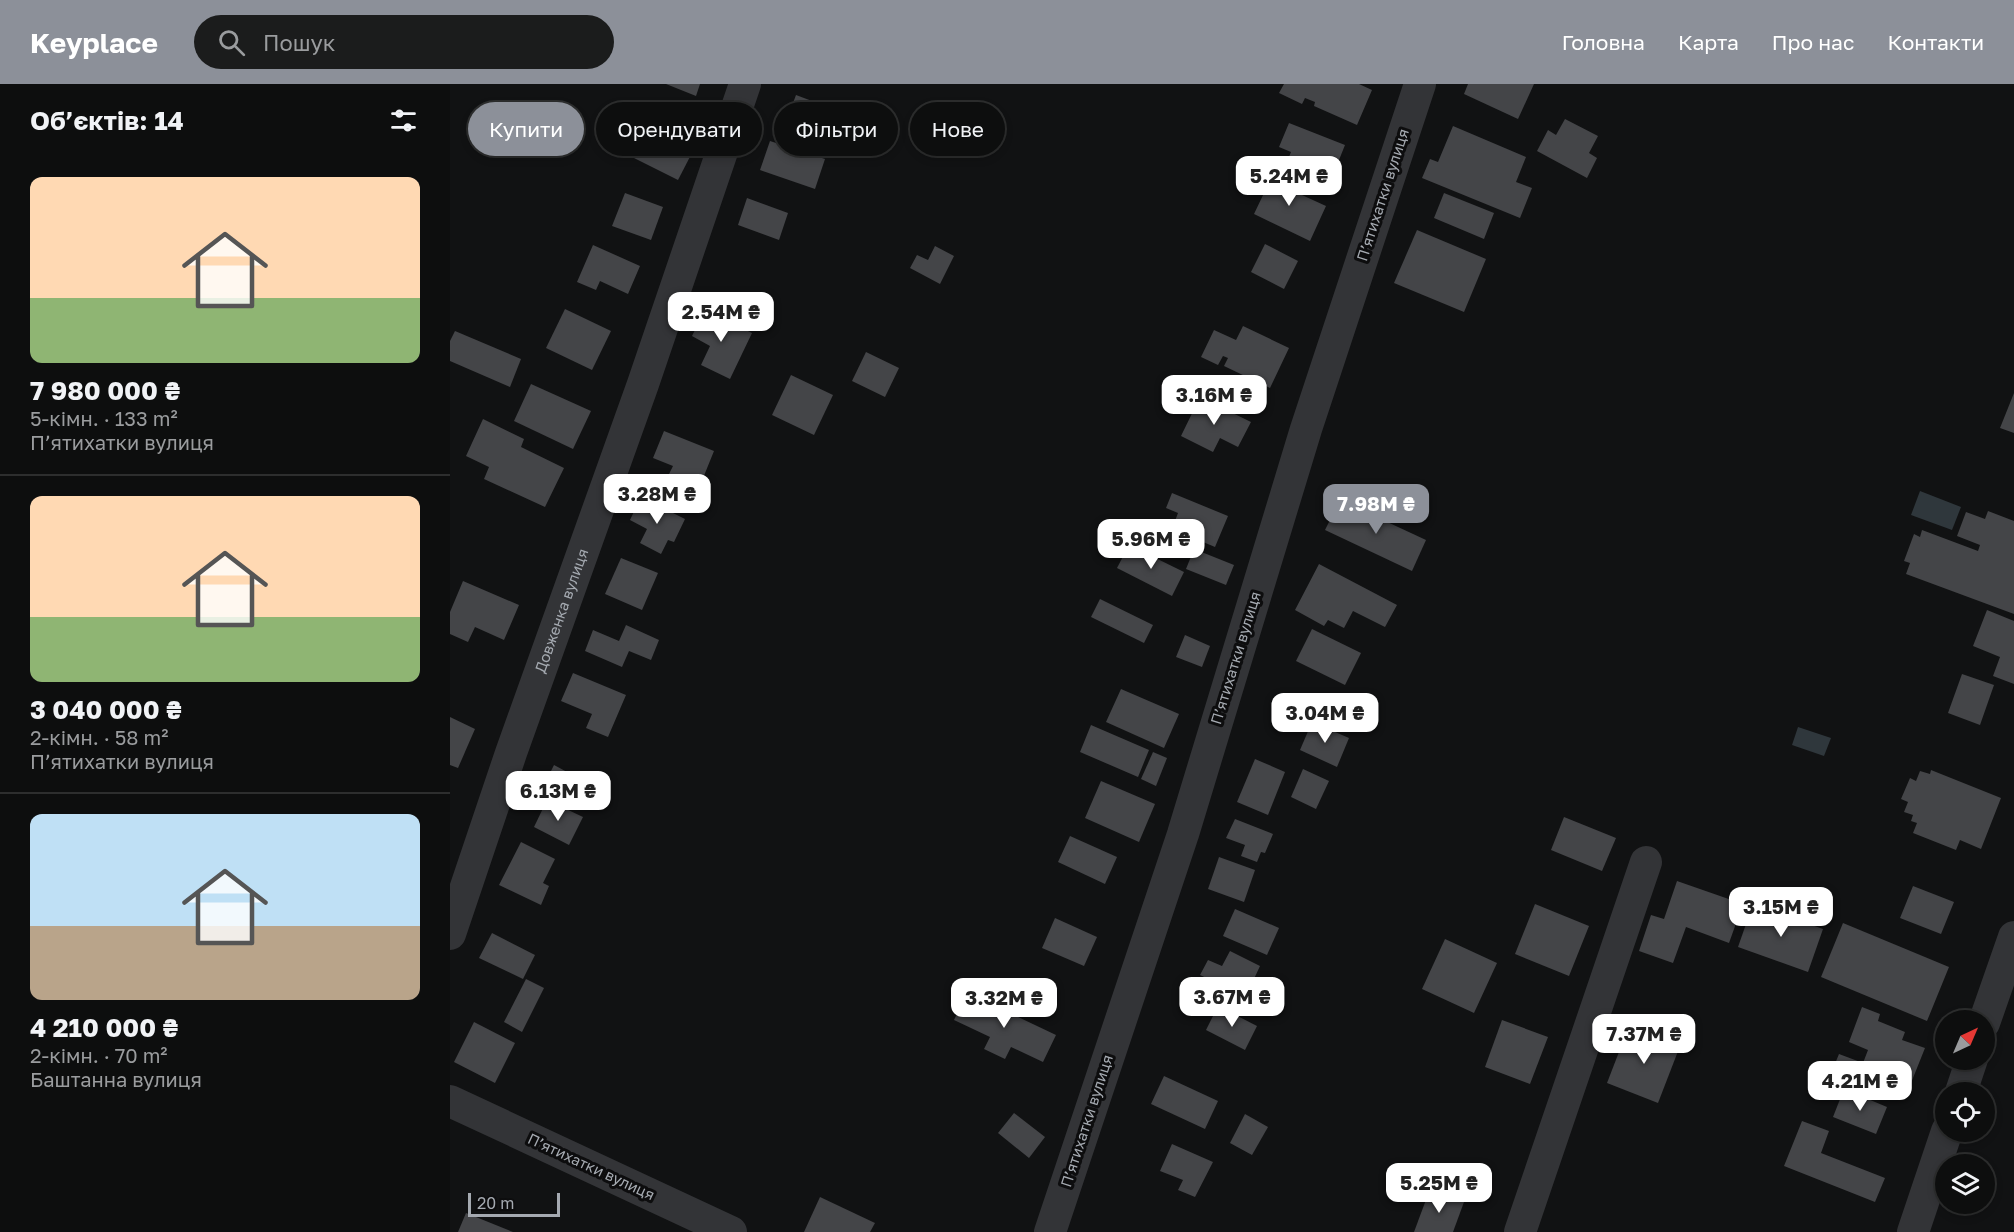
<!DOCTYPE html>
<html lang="uk">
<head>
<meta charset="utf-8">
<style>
  :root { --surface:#0d0e0e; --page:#1b1c1c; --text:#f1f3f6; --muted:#9a9c9e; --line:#2d2e2e; --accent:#8c9099 }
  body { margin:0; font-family:"Golos Text",sans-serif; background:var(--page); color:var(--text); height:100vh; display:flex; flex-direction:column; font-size:22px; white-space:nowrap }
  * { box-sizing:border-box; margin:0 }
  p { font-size:20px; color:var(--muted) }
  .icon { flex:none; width:33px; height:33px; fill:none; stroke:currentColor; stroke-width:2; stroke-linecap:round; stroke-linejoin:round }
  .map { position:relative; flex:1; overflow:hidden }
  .details { display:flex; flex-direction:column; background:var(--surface); width:450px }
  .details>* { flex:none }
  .guide { position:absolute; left:18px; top:18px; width:570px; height:54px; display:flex; gap:12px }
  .needle { width:39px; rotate:44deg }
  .tools { position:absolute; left:1485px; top:926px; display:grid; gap:12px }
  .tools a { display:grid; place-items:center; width:60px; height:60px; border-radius:50%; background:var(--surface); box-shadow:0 3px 9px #0003,0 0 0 2px var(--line); font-size:30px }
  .scale { position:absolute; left:18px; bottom:15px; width:92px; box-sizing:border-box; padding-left:6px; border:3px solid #a5aab1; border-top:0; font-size:16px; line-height:21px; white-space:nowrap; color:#a5aab1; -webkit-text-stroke:4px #0d0d0e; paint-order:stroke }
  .price { position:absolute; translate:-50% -51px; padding:0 14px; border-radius:12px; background:#fff; color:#222; font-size:20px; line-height:39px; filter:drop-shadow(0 2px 3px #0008) }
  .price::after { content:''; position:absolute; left:50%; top:36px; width:18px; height:14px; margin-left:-9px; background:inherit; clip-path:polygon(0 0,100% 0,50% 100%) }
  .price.active { background:var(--accent); color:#fff }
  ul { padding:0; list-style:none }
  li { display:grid; align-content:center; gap:12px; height:318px; padding:0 30px }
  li+li { border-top:2px solid var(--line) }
  li span { display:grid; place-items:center; height:186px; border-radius:12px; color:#555 }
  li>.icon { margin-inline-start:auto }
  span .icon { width:108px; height:108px; fill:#fffc; stroke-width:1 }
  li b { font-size:26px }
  h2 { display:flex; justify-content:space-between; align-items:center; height:72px; padding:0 30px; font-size:26px }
  .pill { padding:0 21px; border-radius:27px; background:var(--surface); box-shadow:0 3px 9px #0003,0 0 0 2px var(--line); font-size:21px; line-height:54px }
  .pill.active { background:var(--accent); color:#fff }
  header { display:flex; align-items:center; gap:36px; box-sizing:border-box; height:84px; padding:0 30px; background:var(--accent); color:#fff }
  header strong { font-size:28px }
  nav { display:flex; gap:33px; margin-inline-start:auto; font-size:21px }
  .search { width:420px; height:54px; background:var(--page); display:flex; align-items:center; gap:15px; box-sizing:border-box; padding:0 21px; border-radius:33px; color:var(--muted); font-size:22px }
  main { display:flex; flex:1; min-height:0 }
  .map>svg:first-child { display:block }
</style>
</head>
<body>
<header>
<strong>Keyplace</strong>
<div class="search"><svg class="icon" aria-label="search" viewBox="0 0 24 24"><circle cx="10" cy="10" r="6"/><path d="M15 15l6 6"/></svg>Пошук</div>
<nav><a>Головна</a><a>Карта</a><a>Про нас</a><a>Контакти</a></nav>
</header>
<main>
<section class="details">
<h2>Об’єктів: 14<svg class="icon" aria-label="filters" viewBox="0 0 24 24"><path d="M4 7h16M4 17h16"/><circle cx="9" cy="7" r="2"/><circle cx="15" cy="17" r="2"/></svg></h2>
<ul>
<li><span style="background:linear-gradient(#ffd9b3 65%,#8fb573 0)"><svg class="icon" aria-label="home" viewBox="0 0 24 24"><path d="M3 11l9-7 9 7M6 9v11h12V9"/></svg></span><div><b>7 980 000 ₴</b><p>5-кімн. · 133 m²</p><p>Пʼятихатки вулиця</p></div></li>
<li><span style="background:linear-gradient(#ffd9b3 65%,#8fb573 0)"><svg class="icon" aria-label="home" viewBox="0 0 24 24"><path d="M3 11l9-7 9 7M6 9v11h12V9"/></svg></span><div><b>3 040 000 ₴</b><p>2-кімн. · 58 m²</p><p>Пʼятихатки вулиця</p></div></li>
<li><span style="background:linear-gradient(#bfe0f5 60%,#b9a48a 0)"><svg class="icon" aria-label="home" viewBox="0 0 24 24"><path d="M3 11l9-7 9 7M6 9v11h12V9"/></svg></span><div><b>4 210 000 ₴</b><p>2-кімн. · 70 m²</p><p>Баштанна вулиця</p></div></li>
</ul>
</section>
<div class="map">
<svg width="1564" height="1148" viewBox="0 0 1564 1148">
  <rect width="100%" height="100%" fill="#111213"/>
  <g fill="#2f373c">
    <path d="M1470,407L1511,423L1502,446L1461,431Z"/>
    <path d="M1348,643L1381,654L1374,672L1342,661Z"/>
  </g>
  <g fill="#444548">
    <path d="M216,0H250L246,12Z"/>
    <path d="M834,0H909L922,6L907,41L864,22L865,18L855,14L852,20L829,9Z"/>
    <path d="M1018,0H1084L1068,35L1014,10Z"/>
    <path d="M346,11L394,29L385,53L337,35Z"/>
    <path d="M181,34L244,65L228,96L166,65Z"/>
    <path d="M1115,35L1148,52L1139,69L1147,74L1137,94L1087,67L1098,46L1106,51Z"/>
    <path d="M839,39L895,61L885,86L854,73L847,91L834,85L841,68L829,63Z"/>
    <path d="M1003,42L1076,73L1066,98L1082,104L1070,134L972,94L980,75L988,78Z"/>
    <path d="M320,57L375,75L365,105L310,86Z"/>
    <path d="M825,86L846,96L841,106L876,122L860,157L804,130Z"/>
    <path d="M175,109L213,123L201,156L162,142Z"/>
    <path d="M994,109L1044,129L1034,155L984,134Z"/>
    <path d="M297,114L338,129L329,156L288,141Z"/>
    <path d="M967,146L1036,175L1014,228L944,199Z"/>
    <path d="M815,160L848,177L834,205L801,188Z"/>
    <path d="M143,161L190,182L178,210L150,197L146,206L127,198Z"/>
    <path d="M485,162L504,172L490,200L460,184L467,171L478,176Z"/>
    <path d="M115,225L161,247L142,286L96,264Z"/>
    <path d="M255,226L302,249L280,295L251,281L260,262L242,252Z"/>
    <path d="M793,242L839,264L820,304L774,282L778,274L773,272L768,281L751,273L764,246L786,256Z"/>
    <path d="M5,247L71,275L60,303L0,277V257Z"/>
    <path d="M416,268L449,284L435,313L402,297Z"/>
    <path d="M341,291L383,311L364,351L322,331Z"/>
    <path d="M81,300L141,327L123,365L64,337Z"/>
    <path d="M1564,309V349L1550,344Z"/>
    <path d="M750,313L801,338L788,363L770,354L763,368L731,352Z"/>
    <path d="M33,335L74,355L71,363L114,384L95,423L34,395L39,383L16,372Z"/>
    <path d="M214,347L264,367L249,404L218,392L223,382L203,374Z"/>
    <path d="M722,409L778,432L765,463L722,445L728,429L716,424Z"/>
    <path d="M191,413L235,435L224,458L218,456L211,470L190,459L197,445L180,436Z"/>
    <path d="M890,416L976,456L962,487L875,446Z"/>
    <path d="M1538,427L1564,437V530L1456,490L1460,479L1454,477L1464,450L1470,453L1472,446L1528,467L1530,461L1507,452L1516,428L1535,435Z"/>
    <path d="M679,461L734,488L722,512L667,484Z"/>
    <path d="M744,465L784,481L776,501L736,485Z"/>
    <path d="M171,474L208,489L192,526L155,510Z"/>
    <path d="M869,480L947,521L935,543L903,527L894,544L878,536L874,542L845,526Z"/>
    <path d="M13,497L69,521L54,556L25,543L18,558L0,550V528Z"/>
    <path d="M650,515L703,541L694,559L641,533Z"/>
    <path d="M1537,526L1564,537V600L1543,592L1550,573L1523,562Z"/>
    <path d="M176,541L209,556L201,576L179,567L172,583L135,567L143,546L169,557Z"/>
    <path d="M862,545L911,569L895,601L846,577Z"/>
    <path d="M735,551L760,562L752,583L726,573Z"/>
    <path d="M123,589L176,611L158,653L136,644L142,630L111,617Z"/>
    <path d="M1512,590L1544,601L1530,641L1498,629Z"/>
    <path d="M671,605L729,630L714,664L656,638Z"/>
    <path d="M0,633L25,645L8,684L0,681Z"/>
    <path d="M862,638L899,654L887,683L850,666Z"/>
    <path d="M641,641L699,666L688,693L630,668Z"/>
    <path d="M703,668L717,674L706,702L691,695Z"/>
    <path d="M805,675L835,688L818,731L787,718Z"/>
    <path d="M104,681L132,696L123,713L95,699Z"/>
    <path d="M853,685L879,697L866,725L841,713Z"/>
    <path d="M1481,686L1551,714L1531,765L1510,756L1506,766L1463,749L1467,739L1461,737L1463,731L1454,728L1458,718L1451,715L1460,694L1466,697L1470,687L1480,690Z"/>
    <path d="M651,697L705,720L689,758L635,734Z"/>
    <path d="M97,716L133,733L119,761L84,743Z"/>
    <path d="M1114,733L1166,754L1152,787L1101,766Z"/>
    <path d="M785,735L823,750L815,769L811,768L807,778L791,772L795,761L776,754Z"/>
    <path d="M620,752L667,773L655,800L608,778Z"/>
    <path d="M71,758L105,775L93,799L99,802L91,821L49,801Z"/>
    <path d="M769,773L805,786L794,818L758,805Z"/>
    <path d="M1227,797L1293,820L1279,859L1236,843L1223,879L1189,867L1201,831L1214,835Z"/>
    <path d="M1463,802L1504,818L1491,850L1450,834Z"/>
    <path d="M1085,820L1139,842L1119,892L1065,870Z"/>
    <path d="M1303,820L1373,845L1358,888L1288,863Z"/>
    <path d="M785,825L829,844L817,871L773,852Z"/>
    <path d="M605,834L647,853L634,882L592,864Z"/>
    <path d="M1393,839L1499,883L1477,937L1371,893Z"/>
    <path d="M42,849L85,871L73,895L29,874Z"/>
    <path d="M995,855L1047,879L1024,929L972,905Z"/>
    <path d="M780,867L810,882L803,897L816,904L809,919L750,891L758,876L772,882Z"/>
    <path d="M76,895L94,904L72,948L54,938Z"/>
    <path d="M517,909L606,951L593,978L561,963L555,975L534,965L540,953L504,936Z"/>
    <path d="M768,922L807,942L795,966L756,946Z"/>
    <path d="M1412,923L1430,930L1428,937L1455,948L1452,956L1475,964L1457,1009L1419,994L1417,1001L1382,987L1389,970L1413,979L1418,966L1399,958Z"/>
    <path d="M1052,936L1098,953L1080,1000L1035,983Z"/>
    <path d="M24,938L65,959L45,999L4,978Z"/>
    <path d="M1179,942L1230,962L1208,1019L1157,999Z"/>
    <path d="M714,992L768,1017L755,1045L701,1020Z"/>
    <path d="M1394,1005L1437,1023L1426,1050L1383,1033Z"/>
    <path d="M564,1029L595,1053L579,1074L548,1049Z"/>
    <path d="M795,1030L818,1043L802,1071L780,1059Z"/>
    <path d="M1352,1037L1379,1047L1371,1069L1435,1094L1425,1118L1334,1082Z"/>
    <path d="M722,1060L763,1078L745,1113L728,1106L733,1096L710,1087Z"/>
    <path d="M980,1105L1014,1118L1003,1148H964Z"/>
    <path d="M370,1113L425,1139L420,1148H354Z"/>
    <path d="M16,1129L63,1148H8Z"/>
  </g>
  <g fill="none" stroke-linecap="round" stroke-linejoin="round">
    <g stroke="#333437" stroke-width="32">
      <path id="s1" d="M0,850L61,669L193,300L295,0"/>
      <path d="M1534,939L1564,853"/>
      <path d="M1511,1008L1522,975"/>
      <path d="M0,1017L281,1148"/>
      <path d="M600,1148L733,750L856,345L970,0"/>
      <path d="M1070,1148L1196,778"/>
      <path d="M1463,1148L1497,1047"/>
    </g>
  </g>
  <g text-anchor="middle" stroke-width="6" stroke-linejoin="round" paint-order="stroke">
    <g font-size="15" fill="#a5aab1" stroke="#0d0d0e">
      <text transform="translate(933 111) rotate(-72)" y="5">Пʼятихатки вулиця</text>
      <text dy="5" stroke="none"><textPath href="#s1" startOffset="342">Довженка вулиця</textPath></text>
      <text transform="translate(786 574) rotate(-73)" y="5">Пʼятихатки вулиця</text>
      <text transform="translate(637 1037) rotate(-72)" y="5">Пʼятихатки вулиця</text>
      <text transform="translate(141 1083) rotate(25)" y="5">Пʼятихатки вулиця</text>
    </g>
  </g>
</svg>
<div class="tools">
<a><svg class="needle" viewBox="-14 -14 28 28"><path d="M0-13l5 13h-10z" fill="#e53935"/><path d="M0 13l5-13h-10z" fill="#9a9c9e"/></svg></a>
<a><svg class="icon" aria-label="locate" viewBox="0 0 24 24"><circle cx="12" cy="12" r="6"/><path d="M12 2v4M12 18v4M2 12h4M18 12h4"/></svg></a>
<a><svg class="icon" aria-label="layers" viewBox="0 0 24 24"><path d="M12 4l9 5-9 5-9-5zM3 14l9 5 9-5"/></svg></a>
</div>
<div class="scale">20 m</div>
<b class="price" style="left:839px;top:123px">5.24M ₴</b>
<b class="price" style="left:271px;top:259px">2.54M ₴</b>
<b class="price" style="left:764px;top:342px">3.16M ₴</b>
<b class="price" style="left:207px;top:441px">3.28M ₴</b>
<b class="price active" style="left:926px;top:451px">7.98M ₴</b>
<b class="price" style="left:701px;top:486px">5.96M ₴</b>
<b class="price" style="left:875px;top:660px">3.04M ₴</b>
<b class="price" style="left:108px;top:738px">6.13M ₴</b>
<b class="price" style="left:1331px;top:854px">3.15M ₴</b>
<b class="price" style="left:782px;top:944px">3.67M ₴</b>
<b class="price" style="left:554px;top:945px">3.32M ₴</b>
<b class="price" style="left:1194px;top:981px">7.37M ₴</b>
<b class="price" style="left:1410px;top:1028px">4.21M ₴</b>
<b class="price" style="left:989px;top:1130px">5.25M ₴</b>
<div class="guide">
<a class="pill active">Купити</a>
<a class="pill">Орендувати</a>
<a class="pill">Фільтри</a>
<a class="pill">Нове</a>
</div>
</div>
</main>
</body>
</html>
